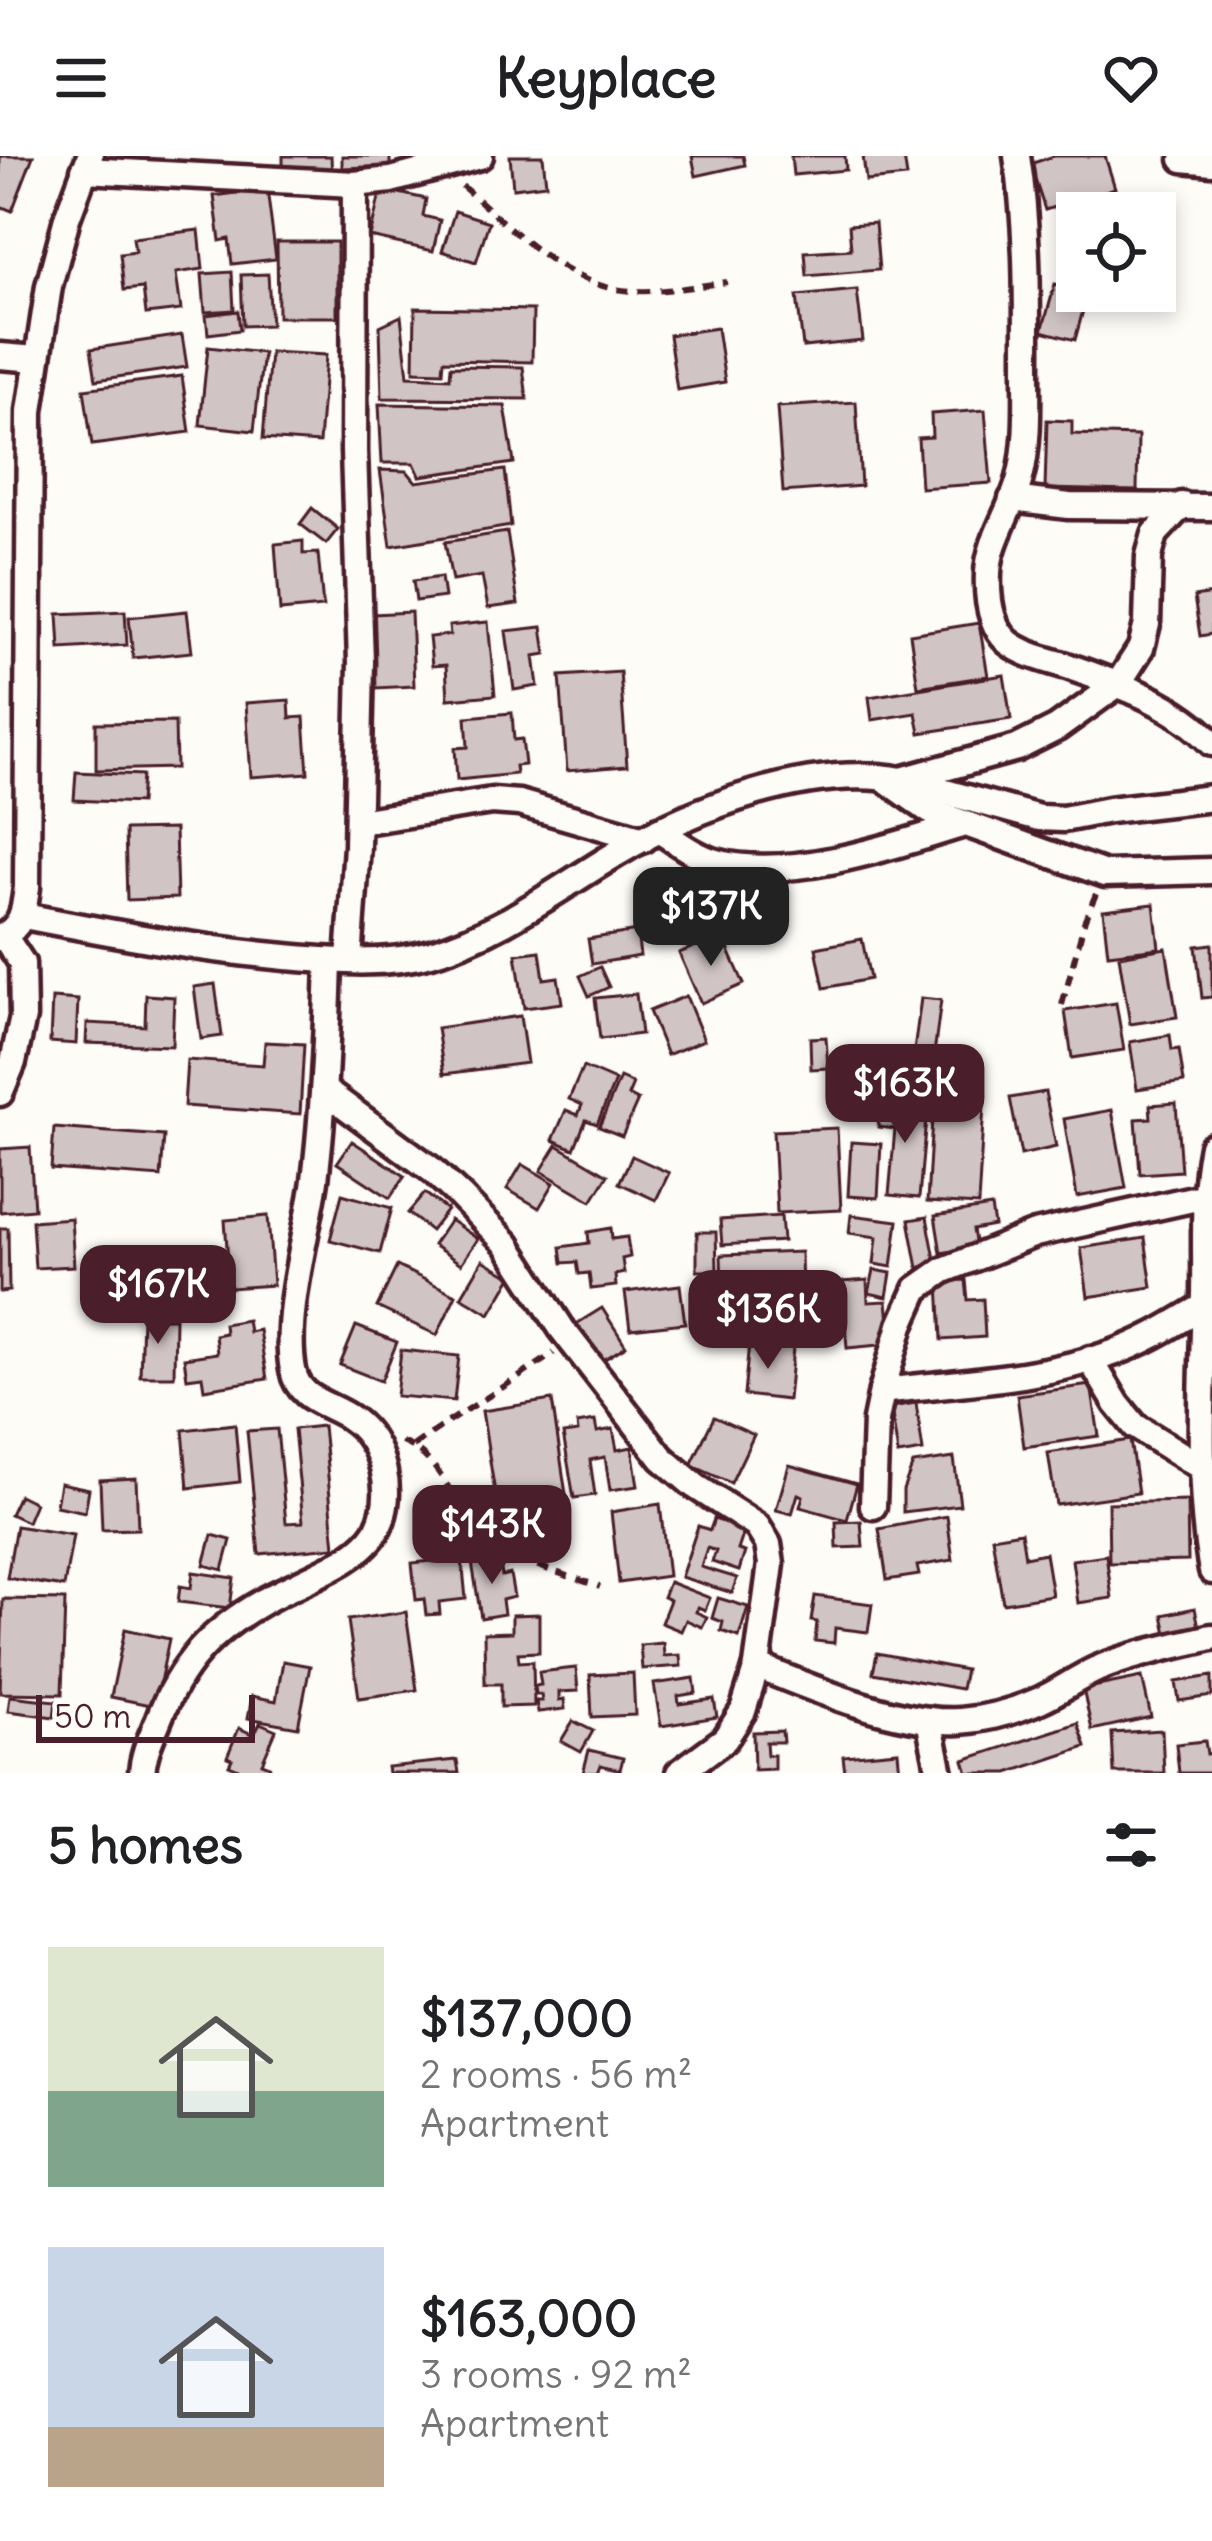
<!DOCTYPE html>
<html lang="en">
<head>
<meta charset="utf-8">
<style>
  :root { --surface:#fff; --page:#f2f2f2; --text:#202124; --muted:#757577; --accent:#4a1f2b }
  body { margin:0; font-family:Delius,sans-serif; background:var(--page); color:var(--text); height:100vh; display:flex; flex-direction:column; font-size:45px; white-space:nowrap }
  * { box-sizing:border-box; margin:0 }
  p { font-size:39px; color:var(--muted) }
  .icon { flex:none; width:66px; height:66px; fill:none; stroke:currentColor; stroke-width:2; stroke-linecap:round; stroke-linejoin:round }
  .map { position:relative; height:1617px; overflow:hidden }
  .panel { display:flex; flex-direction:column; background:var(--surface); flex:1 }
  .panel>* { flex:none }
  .buttons { position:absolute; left:1056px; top:36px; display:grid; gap:24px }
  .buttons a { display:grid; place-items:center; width:120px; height:120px; border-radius:0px; background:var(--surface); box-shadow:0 6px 18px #0003; font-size:60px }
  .scale { position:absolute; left:36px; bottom:30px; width:219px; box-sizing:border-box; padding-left:12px; border:6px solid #4a1f2b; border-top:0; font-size:33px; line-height:42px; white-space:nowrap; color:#4a1f2b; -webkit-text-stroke:9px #fdfcf7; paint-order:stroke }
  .price { position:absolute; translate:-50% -102px; padding:0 27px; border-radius:24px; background:var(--accent); color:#fff; font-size:39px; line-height:78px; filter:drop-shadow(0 3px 6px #0008) }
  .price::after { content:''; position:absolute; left:50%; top:72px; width:36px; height:27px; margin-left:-18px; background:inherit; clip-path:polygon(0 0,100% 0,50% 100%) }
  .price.selected { background:#222; color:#fff }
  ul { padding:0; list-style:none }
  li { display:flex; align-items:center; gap:36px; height:300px; padding:0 48px }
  li span { display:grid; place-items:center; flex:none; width:336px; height:240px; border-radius:0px; color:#555 }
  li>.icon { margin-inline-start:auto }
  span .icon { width:144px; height:144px; fill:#fffc; stroke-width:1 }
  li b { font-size:51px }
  h2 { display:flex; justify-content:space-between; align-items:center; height:144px; padding:0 48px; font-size:51px }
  header { display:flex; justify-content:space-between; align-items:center; height:156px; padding:0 48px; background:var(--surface); font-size:54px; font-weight:700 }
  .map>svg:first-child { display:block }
</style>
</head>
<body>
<header><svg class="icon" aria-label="menu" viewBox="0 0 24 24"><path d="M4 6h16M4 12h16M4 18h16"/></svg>Keyplace<svg class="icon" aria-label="heart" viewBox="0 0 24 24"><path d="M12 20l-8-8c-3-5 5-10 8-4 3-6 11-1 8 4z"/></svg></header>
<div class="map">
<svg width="1212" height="1617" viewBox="0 0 1212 1617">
  <rect width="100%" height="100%" fill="#fdfcf7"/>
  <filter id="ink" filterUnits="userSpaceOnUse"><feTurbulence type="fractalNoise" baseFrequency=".00833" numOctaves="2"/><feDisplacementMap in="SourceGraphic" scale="24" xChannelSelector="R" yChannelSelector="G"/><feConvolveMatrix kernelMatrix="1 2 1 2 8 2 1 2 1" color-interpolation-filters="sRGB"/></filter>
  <g filter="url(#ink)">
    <g fill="#d0c5c4" stroke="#4a1f2b" stroke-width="3">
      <path d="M0,0H33L12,55L0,50Z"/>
      <path d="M283,0H331L332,22H283Z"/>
      <path d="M342,0H390V10L342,12Z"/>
      <path d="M510,0H543L546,28L513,32Z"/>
      <path d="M692,0H743L745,9L696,20Z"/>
      <path d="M791,0H845L846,14L793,19Z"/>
      <path d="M863,0L904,1L907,21L866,25Z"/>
      <path d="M1054,0H1105L1115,32L1045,54L1030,8Z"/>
      <path d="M267,33L276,103L232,108L229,83L220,85L214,40Z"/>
      <path d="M381,33L426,43L423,60L440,64L433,95L370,81Z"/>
      <path d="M1141,40L1146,57H1090L1089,54Z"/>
      <path d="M455,55L489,66L476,106L442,95Z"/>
      <path d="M875,67L879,114L807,120L805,96L851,93L849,69Z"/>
      <path d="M199,74L203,113L176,117L181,154L146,158L143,132L124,134L120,98L135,96L133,82Z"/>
      <path d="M277,86H337V161H278Z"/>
      <path d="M232,116L234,154L205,156L202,118Z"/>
      <path d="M268,118L271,169L243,170L241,119Z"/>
      <path d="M1055,128L1088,136L1075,184L1042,175Z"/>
      <path d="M857,134L863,185L803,191L797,140Z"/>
      <path d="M415,152L533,154L532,206L444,204L443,216L414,215Z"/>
      <path d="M238,155L240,174L208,178L206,159Z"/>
      <path d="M401,160L408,220L450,222L451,210L523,211L527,243L382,242L380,170Z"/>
      <path d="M717,172L725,226L677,234L669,179Z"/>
      <path d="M182,179L187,211L96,224L91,193Z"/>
      <path d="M208,191L263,197L254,275L200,269Z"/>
      <path d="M270,196L326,199L319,287L263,283Z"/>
      <path d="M182,220L190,276L92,289L84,233Z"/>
      <path d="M856,246L861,330L783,336L777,251Z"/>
      <path d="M379,248L505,250L514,307L420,320L414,307H382Z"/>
      <path d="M985,254L991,327L921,332L918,282L932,281L931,258Z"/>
      <path d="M1047,264L1072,265V278L1138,280L1137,335L1045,333Z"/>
      <path d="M380,314L407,315L416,326L505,314L511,370L391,390Z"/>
      <path d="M312,352L338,373L326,388L300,368Z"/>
      <path d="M507,376L518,448L488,452L482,420L452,425L445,386Z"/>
      <path d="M303,385V398L318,397L323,451L280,455L275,388Z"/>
      <path d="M441,421L444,441L416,445L413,425Z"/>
      <path d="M1212,438V478L1200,480L1194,441Z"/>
      <path d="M125,455L127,489L60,493L58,458Z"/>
      <path d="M187,455L192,496L133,502L129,461Z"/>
      <path d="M411,456L414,530L376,532L373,458Z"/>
      <path d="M488,466L495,539L448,543L446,509L432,510L429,481L450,479L449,470Z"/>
      <path d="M979,467L988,520L918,531L910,478Z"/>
      <path d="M542,471L546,498L534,500L538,530L514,534L506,475Z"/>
      <path d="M620,516L627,610L567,615L560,520Z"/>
      <path d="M1004,519L1011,563L920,577L916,557L872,564L869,541Z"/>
      <path d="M289,544L290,562L304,561L308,617L251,621L246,547Z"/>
      <path d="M512,557L514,584L522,583L525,609L515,610L516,618L457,624L455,592L468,591L466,561Z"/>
      <path d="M175,566L176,612L96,614V567Z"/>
      <path d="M76,616L142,619L140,647L74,644Z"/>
      <path d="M175,673L177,742L127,744L125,674Z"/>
      <path d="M1154,748L1159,792L1108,798L1103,754Z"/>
      <path d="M637,775L640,800L592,808L588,783Z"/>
      <path d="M722,779L744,828L701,847L679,797Z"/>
      <path d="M862,783L870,823L824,832L816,792Z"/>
      <path d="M1212,788V841L1202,842L1196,790Z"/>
      <path d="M1166,792L1177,861L1130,868L1119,800Z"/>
      <path d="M540,795L544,823L558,821L562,847L524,852L516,798Z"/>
      <path d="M600,811L609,831L589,840L580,820Z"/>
      <path d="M215,828L222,880L201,883L194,831Z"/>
      <path d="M636,838L641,878L600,883L595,842Z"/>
      <path d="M146,839L174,841L172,890L86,887L87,867L145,870Z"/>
      <path d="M686,840L704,884L667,899L649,855Z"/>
      <path d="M52,842L78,844L76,888L50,886Z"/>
      <path d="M921,842L941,844L934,898L914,895Z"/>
      <path d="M1116,847L1124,894L1072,902L1065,855Z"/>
      <path d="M520,860L527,907L444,918L437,872Z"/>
      <path d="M1170,879L1172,894L1179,893L1184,926L1137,933L1130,886Z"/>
      <path d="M826,881L828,912L811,913L810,882Z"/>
      <path d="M265,886L304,888L300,958L184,950L187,904L263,909Z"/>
      <path d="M583,911L615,925L597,968L586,964L574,993L553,984L566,954L578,959L582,949L569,943Z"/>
      <path d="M620,922L633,928L628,940L638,944L622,980L599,971Z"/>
      <path d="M1045,936L1056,991L1021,999L1010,942Z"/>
      <path d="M933,946L984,949L978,1049L927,1046Z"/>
      <path d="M880,947L927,951L919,1042L889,1039L895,973L878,971Z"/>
      <path d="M1176,947L1181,1015L1140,1018L1136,963L1151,962L1150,949Z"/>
      <path d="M1112,954L1126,1032L1077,1041L1064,963Z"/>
      <path d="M54,972L164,980L161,1021L51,1013Z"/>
      <path d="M837,972L841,1054L777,1057L773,975Z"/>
      <path d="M352,985L405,1020L390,1042L337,1007Z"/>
      <path d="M851,986L881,988L878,1042L848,1040Z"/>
      <path d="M557,989L608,1019L592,1045L541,1015Z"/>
      <path d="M30,991L34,1053L0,1056V993Z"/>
      <path d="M632,1000L669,1017L656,1044L619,1027Z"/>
      <path d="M522,1008L554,1027L539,1052L507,1033Z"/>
      <path d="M425,1037L447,1054L431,1075L408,1057Z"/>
      <path d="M342,1038L392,1052L380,1097L330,1084Z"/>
      <path d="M991,1051L994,1070L973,1074L976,1091L941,1097L935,1060Z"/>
      <path d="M851,1059L898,1065L892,1111L874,1108L877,1081L849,1077Z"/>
      <path d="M268,1060L273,1129L230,1132L225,1064Z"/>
      <path d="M781,1060L783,1085L722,1089L720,1064Z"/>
      <path d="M927,1061L936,1108L918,1112L909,1064Z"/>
      <path d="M71,1062L74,1110L35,1112L32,1065Z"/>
      <path d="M450,1064L478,1083L461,1108L433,1089Z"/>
      <path d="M0,1072H8L9,1135L0,1136Z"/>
      <path d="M611,1072L612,1083L627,1081L630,1101L622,1103L624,1117L615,1119L616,1130L591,1133L589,1117L579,1118L577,1106L563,1107L561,1091L589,1087L588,1076Z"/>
      <path d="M697,1076H716L717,1115H697Z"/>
      <path d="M1145,1082L1152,1131L1088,1141L1081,1092Z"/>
      <path d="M801,1096L802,1140L746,1142L747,1160L723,1161L721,1099Z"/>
      <path d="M483,1104L512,1121L490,1158L461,1141Z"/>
      <path d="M397,1110L456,1139L437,1179L377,1151Z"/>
      <path d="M874,1114L891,1117L887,1141L869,1137Z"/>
      <path d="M867,1124L868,1146L887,1145L891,1188L847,1192L842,1126Z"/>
      <path d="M966,1124L968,1144L983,1143L985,1181L942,1184L939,1126Z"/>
      <path d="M680,1129L685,1167L630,1173L625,1136Z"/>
      <path d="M602,1152L626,1190L597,1208L573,1170Z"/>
      <path d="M142,1162H175L174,1220H140Z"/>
      <path d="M247,1164L249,1176L259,1174L267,1223L204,1233L202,1220L187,1222L184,1202L217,1197L215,1179L225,1177L224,1168Z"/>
      <path d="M356,1170L397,1186L381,1225L340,1209Z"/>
      <path d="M749,1187L793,1192L788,1244L744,1239Z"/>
      <path d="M401,1194L459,1200L454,1245L396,1240Z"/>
      <path d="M1091,1229L1099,1280L1024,1291L1017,1239Z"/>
      <path d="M552,1244L568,1352L499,1362L482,1255Z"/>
      <path d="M916,1247L923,1295L898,1299L891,1251Z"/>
      <path d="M714,1261L754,1279L731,1327L691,1309Z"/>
      <path d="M595,1265L597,1276L613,1273L617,1294L632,1291L638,1330L610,1334L605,1301L590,1304L595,1339L574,1342L563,1278L578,1276L577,1268Z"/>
      <path d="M235,1268L240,1326L188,1332L183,1274Z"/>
      <path d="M323,1270L335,1391L259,1398L247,1275L277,1273L286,1367L303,1366L294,1273Z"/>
      <path d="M1130,1284L1138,1337L1056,1349L1048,1297Z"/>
      <path d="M954,1302L960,1349L903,1356V1334L913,1308Z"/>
      <path d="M789,1309L857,1328L847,1364L800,1351L803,1340L798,1338L792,1358L776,1354Z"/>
      <path d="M136,1322L138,1373L102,1374L100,1324Z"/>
      <path d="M60,1327L89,1333L85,1356L56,1350Z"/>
      <path d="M19,1339L35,1347L27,1366L10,1358Z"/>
      <path d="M1187,1345L1188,1405L1109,1407L1108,1347Z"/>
      <path d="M660,1348L668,1420L619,1427L611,1356Z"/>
      <path d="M947,1360L953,1404L917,1410L919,1419L887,1424L879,1373Z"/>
      <path d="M714,1363L745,1373L738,1394L745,1396L739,1415L712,1406L716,1395L707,1392L701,1411L737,1422L732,1437L681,1421L698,1370L710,1374Z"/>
      <path d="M861,1365L863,1391L837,1392L836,1366Z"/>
      <path d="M16,1370L73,1379L64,1431L7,1422Z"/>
      <path d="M1021,1376L1025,1401L1045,1397L1052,1439L1003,1447L992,1381Z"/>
      <path d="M212,1379L231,1384L223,1414L204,1409Z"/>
      <path d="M1106,1399L1112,1442L1078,1447L1072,1404Z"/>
      <path d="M499,1401L502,1420L510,1418L514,1441L502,1444L504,1458L481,1462L472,1406Z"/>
      <path d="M462,1402L466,1443L439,1446L440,1458L426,1459L424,1443L416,1444L412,1407Z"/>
      <path d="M193,1416L234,1422L230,1452L178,1446L180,1430L191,1432Z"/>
      <path d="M669,1426L710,1442L705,1454L698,1451L696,1456L707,1461L702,1471L686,1464L681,1475L661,1467L670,1444L663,1441Z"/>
      <path d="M815,1440L872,1448L868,1476L835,1472L834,1487L815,1485L817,1466L811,1465Z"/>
      <path d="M718,1442L748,1451L739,1481L721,1475L723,1466L712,1462Z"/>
      <path d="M3,1443L65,1444L62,1538L0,1537Z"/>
      <path d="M1195,1452L1200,1475L1168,1482L1163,1459Z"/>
      <path d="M406,1456L417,1534L359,1542L348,1464Z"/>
      <path d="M539,1458V1496L518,1497L519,1506L533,1505L534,1550L501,1551V1528H485L484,1477L512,1476V1459Z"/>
      <path d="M125,1473L169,1483L155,1550L111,1541Z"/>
      <path d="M663,1487L664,1500L680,1499L681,1510L642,1513L640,1489Z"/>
      <path d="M877,1497L965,1514L961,1533L873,1517Z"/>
      <path d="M283,1505L310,1510L298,1571L248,1562L252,1540L276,1545Z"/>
      <path d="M576,1512L578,1535L559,1536V1544L564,1543L565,1553L538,1556L536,1545H542L541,1539H536L535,1530L541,1529L539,1516Z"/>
      <path d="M633,1517L635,1559L592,1561L590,1519Z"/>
      <path d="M1212,1520V1540L1179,1545L1176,1526Z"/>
      <path d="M1142,1521L1151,1561L1092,1574L1083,1533Z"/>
      <path d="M694,1522L696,1537L678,1540L679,1548L714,1543L717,1561L661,1570L654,1528Z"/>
      <path d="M10,1540L56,1545L54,1561L8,1555Z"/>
      <path d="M573,1565L593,1575L581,1596L561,1585Z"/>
      <path d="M260,1567L276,1574L262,1607L270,1610L267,1617H248L229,1609L232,1603L227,1601L239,1572L254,1579Z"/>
      <path d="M1078,1567L1086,1591L1008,1617H968L964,1604Z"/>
      <path d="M1162,1574L1164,1617H1114L1112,1577Z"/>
      <path d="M782,1575L783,1586H766L767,1599H774V1613L754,1614L753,1576Z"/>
      <path d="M1205,1585L1207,1598L1212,1597V1617H1179L1176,1588Z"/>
      <path d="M589,1594L623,1602L620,1614L601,1609L598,1617H583Z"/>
      <path d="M898,1595L900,1617H845L843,1600Z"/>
      <path d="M457,1604L459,1617H388L387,1611Z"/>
    </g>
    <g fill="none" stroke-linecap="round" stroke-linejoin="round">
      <g stroke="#4a1f2b" stroke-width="33">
        <g id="minor">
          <path d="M1017,0C1028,70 1027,141 1027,212C1027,247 1029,287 1020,322C1012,354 989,384 988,417C987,440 990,470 1008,486C1024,499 1048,504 1067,510C1120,529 1174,546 1212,587"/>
          <path d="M1183,3L1212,6"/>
          <path d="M84,14L355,28L391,24L480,0"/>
          <path d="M0,200L37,203"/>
          <path d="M1012,343L1069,350L1212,351"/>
          <path d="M905,623L1017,592L1057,572L1118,528L1141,492L1147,468L1149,400L1155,378L1182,349"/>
          <path d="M888,625L930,655L1105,718L1212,715"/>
          <path d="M358,666L492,645L519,647L644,683"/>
          <path d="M659,674C677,686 695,700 716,706C789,726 894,690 964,668"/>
          <path d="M24,760C111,777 197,793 286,801C333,805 385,810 431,797C499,778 556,734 616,698C694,651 811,607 902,624L1039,662L1063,663L1109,654L1212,642"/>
          <path d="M0,782C23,770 24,755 27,731L30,255L49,130L67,62L90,0"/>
          <path d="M349,804L357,690L361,506L354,295L355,28"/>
          <path d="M325,935L432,1014L460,1040L507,1088L562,1173L662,1302L695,1330L757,1370L768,1388L771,1408L757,1510L743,1555L725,1583L679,1617"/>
          <path d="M0,937L13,906L23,861L22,807L4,780"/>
          <path d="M1212,990C1202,1038 1206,1089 1205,1138C1203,1230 1196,1324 1212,1415"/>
          <path d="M1090,1203L1117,1248L1135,1270L1204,1313H1212"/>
          <path d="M882,1235C959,1226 1039,1223 1113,1197C1146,1186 1175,1167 1204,1150"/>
          <path d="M873,1350L876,1264L882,1235L901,1169L917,1133L944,1114L1035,1078L1206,1040"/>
          <path d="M757,1510C813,1533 899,1569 960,1565C987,1563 1015,1555 1040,1544C1060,1535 1077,1522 1097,1513C1133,1498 1174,1490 1212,1481"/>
          <path d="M929,1564L940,1617"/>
          <path d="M142,1617C143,1598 151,1582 158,1565C180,1508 211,1475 264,1445C296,1426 362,1406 378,1372C395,1338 384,1287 353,1264C331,1247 299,1246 293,1214C283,1160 307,1079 315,1024C324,951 327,878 329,805"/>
        </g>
      </g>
      <g stroke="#4a1f2b" stroke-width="6" stroke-dasharray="12 9" stroke-linecap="butt">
        <path d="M462,30C504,66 559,123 615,133C651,139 691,131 727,126"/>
        <path d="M1062,849L1085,763L1096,738"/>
        <path d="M401,1286C443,1301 454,1355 487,1383C515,1407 566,1418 600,1431"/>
        <path d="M413,1290C459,1257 508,1230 554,1197"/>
      </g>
      <use href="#minor" stroke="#fdfcf7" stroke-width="24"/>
    </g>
  </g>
</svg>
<div class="buttons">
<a><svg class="icon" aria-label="locate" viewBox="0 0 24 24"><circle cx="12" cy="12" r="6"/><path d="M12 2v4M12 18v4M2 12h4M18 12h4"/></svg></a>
</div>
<div class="scale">50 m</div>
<b class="price selected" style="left:711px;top:813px">$137K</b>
<b class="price" style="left:905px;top:990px">$163K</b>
<b class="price" style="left:158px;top:1191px">$167K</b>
<b class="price" style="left:768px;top:1216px">$136K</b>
<b class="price" style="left:492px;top:1431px">$143K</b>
</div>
<section class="panel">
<h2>5 homes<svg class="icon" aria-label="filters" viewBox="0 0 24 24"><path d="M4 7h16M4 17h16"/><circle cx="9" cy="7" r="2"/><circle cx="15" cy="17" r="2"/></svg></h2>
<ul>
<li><span style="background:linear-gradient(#dfe7d0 60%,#7fa58c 0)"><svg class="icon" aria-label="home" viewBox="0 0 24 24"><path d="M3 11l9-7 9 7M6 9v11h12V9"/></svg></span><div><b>$137,000</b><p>2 rooms · 56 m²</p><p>Apartment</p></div></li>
<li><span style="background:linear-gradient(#c9d6e8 75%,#b9a48a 0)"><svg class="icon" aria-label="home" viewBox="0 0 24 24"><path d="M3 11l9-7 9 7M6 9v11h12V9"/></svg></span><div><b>$163,000</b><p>3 rooms · 92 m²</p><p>Apartment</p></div></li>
</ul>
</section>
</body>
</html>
